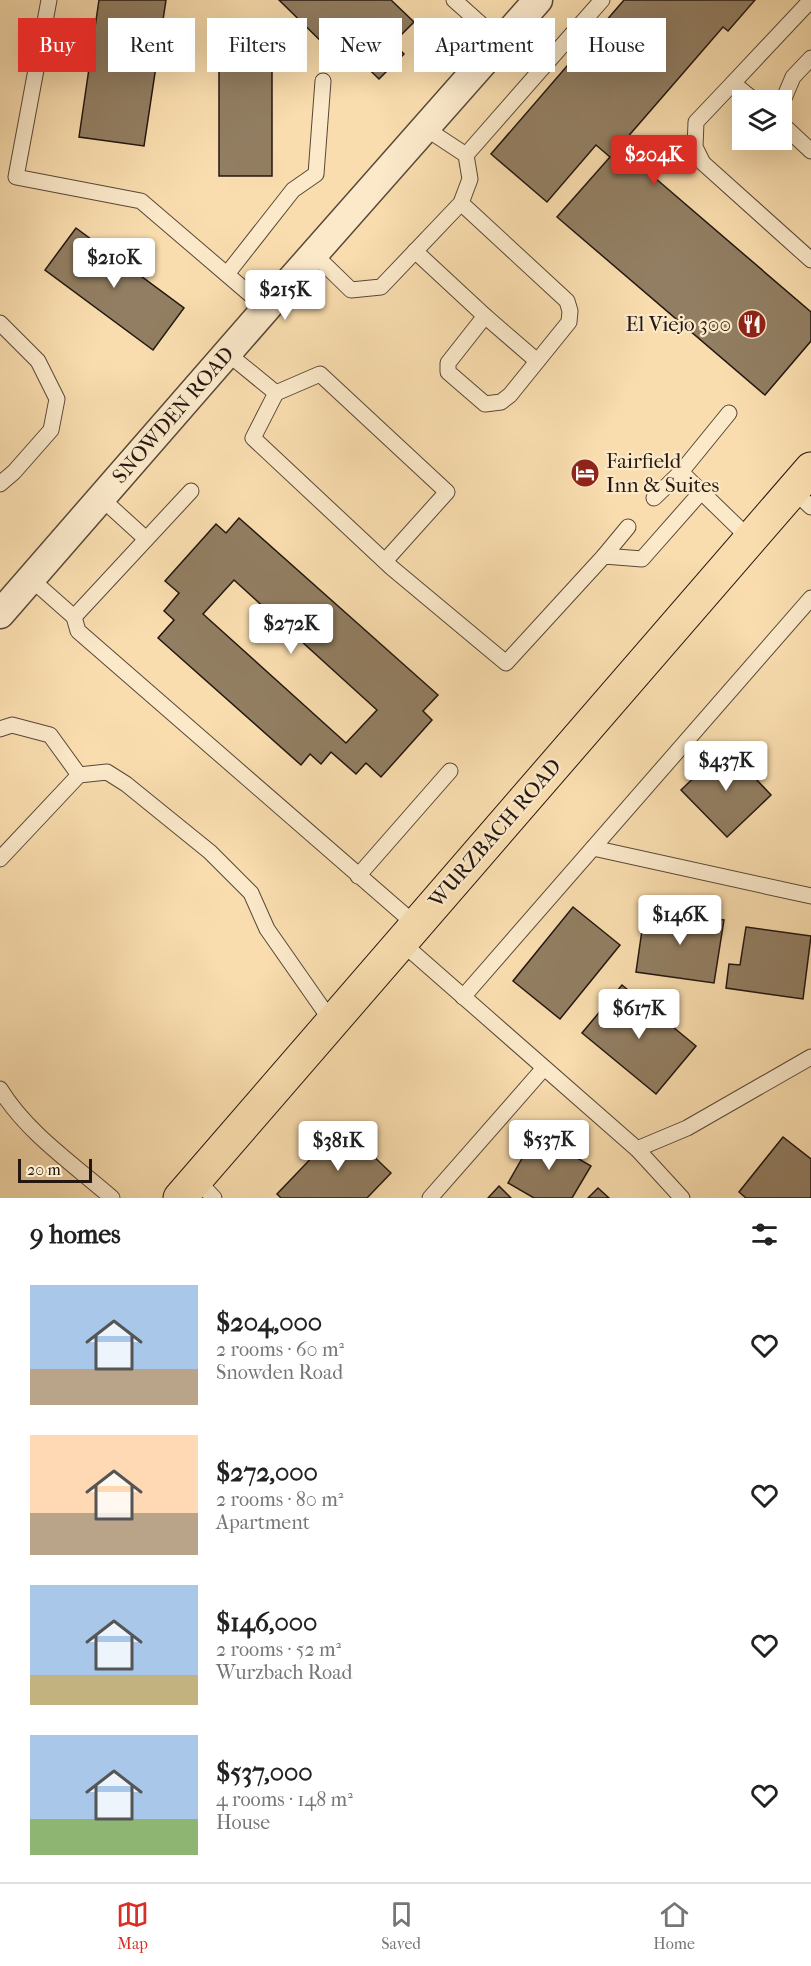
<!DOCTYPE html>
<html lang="en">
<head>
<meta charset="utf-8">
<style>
  :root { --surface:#fff; --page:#f6f6f6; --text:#222; --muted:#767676; --line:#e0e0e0; --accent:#d93025 }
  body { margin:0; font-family:"IM FELL French Canon",serif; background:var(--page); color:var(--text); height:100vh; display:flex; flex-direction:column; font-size:22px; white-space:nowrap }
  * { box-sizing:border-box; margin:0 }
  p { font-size:20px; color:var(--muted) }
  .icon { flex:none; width:33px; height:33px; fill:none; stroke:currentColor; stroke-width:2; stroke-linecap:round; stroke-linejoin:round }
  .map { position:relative; height:1198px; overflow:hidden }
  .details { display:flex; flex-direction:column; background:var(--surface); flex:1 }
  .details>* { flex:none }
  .banner { position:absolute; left:18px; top:18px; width:776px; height:54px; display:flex; gap:12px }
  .tools { position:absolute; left:732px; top:90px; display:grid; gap:12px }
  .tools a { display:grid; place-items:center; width:60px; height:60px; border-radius:0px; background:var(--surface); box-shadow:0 6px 24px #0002; font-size:30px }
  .scale { position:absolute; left:18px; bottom:15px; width:74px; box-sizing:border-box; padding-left:6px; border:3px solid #231710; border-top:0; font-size:16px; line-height:21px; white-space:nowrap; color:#231710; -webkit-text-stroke:4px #fbe9ca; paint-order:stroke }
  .price { position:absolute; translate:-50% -51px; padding:0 14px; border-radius:6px; background:#fff; color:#222; font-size:20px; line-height:39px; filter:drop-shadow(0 2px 3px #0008) }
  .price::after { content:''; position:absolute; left:50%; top:36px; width:18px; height:14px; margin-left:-9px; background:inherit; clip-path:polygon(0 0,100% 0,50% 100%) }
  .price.selected { background:var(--accent); color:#fff }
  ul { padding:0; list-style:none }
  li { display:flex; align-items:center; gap:18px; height:150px; padding:0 30px }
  li span { display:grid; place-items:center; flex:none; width:168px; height:120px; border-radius:0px; color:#555 }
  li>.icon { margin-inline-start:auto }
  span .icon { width:72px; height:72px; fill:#fffc; stroke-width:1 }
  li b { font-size:26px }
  h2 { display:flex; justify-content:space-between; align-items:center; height:72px; padding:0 30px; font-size:26px }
  .tag { padding:0 21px; border-radius:0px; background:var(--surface); box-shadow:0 6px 24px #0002; font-size:21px; line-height:54px }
  .tag.selected { background:var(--accent); color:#fff }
  .tab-bar { display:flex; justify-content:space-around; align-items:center; height:84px; border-top:2px solid var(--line); background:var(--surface); font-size:16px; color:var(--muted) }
  .tab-bar a { display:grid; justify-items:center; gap:3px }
  .tab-bar .selected { color:var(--accent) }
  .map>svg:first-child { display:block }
</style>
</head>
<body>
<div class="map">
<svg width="811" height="1198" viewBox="0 0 811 1198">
  <rect width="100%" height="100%" fill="#f9ddae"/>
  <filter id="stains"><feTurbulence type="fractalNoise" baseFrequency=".00333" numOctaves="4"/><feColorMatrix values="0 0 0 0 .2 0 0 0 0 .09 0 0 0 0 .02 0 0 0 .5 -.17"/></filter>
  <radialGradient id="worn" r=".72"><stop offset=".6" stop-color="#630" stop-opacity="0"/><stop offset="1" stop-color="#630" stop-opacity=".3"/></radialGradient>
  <g fill="#927e62" stroke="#231710" stroke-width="1.5" fill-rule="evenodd">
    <path d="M99,0H166L144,146L79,137Z"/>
    <path d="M279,0H391L414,22L393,43L404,54L379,79L345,46L336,56Z"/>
    <path d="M624,0H755L728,31L723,27L619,147L811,312V341L765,395L557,217L610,157L596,145L547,202L491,154Z"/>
    <rect x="219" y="22" width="53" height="154"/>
    <path d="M76,228L184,308L153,350L45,270Z"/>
    <path d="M239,518L438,695L423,711L432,720L381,777L366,763L356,774L331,752L321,764L310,754L301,765L158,638L174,620L164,611L179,593L165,581L216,524L226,533ZM234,580L377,710L346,743L203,614Z"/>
    <path d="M726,747L771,795L727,837L681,790Z"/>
    <path d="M573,907L620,945L560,1019L513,981Z"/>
    <path d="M645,909L724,920L714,983L636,972Z"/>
    <path d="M746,927L811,936L803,999L726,988L729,964L740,965Z"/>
    <path d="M622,985L696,1046L656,1094L582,1033Z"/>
    <path d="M342,1126L391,1173L367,1198H281L277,1194Z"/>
    <path d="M536,1134L591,1166L572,1198H534L508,1183Z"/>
    <path d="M783,1137L811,1159V1198H746L739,1192Z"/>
    <path d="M499,1186L511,1198H488Z"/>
    <path d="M598,1188L609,1198H588Z"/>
  </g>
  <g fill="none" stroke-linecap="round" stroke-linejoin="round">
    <g stroke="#584838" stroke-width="17">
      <g id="lane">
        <path d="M49,0L16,177L141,201L266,308"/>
        <path d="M454,0L501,42"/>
        <path d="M733,83L811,0"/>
        <path d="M754,100L733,83L696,122L695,147L703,163L811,260"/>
        <path d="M782,103L793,77L811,58"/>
        <path d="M782,124L811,151"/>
        <path d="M466,155L602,0"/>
        <path d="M415,251L485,316L448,363V372L485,404L501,402L510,395L569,322L570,311L567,301L461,203"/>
        <path d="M314,254L351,290L381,287L461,203L470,179L466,155L425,128"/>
        <path d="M227,274L293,190L316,174L323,81"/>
        <path d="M485,316L537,361"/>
        <path d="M0,323L38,361L57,399L51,430L14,472L0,484"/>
        <path d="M227,353L276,393"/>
        <path d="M729,413L681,472L750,539"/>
        <path d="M793,490L811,507"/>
        <path d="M101,498L146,539"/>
        <path d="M654,498L681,472"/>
        <path d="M604,556L628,527"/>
        <path d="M385,561L447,492L320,374L276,393L253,438L392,568L506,663L604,556L642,559L702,491"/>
        <path d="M31,579L74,617L78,631L416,925"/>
        <path d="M74,617L191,491"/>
        <path d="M0,729L12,725L50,735L79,775"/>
        <path d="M593,848L811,896"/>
        <path d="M0,859L79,775L107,772L126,784L210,852L251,893L267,929L332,1022"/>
        <path d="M358,876L450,771"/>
        <path d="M401,942L637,1149L682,1198"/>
        <path d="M463,997L811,598"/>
        <path d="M0,1089C27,1133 73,1164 112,1198"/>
        <path d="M637,1149L687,1128L811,1057"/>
        <path d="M196,1179L214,1198"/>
        <path d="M430,1198L544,1068"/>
      </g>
    </g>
    <g stroke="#584838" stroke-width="31">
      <path id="street" d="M0,614L283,289L538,0"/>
    </g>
    <g stroke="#231710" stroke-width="35">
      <path id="primary" d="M180,1198L811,469"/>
    </g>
    <use href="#lane" stroke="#fbe9ca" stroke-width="15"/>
    <use href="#street" stroke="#fbe9ca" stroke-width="28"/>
    <use href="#primary" stroke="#f9ddae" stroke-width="33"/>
  </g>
  <defs>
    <g id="restaurant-disc" transform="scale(1.5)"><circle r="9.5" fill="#8f2418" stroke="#fbe9ca"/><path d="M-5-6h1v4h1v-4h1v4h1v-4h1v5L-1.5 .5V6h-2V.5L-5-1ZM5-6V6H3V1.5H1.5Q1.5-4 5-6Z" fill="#fff"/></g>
    <g id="hotel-disc" transform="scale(1.5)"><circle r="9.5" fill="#8f2418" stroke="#fbe9ca"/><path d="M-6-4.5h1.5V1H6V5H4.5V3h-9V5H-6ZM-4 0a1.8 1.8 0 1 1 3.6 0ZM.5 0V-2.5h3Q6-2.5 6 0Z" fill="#fff"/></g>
  </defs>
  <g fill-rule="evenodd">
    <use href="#restaurant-disc" x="752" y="324"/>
    <use href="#hotel-disc" x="585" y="473"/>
  </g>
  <g text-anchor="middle" stroke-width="4.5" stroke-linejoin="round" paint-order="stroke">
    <g font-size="21" fill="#231710" stroke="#fbe9ca" text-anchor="end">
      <text x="731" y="331">El Viejo 300</text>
      <text x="606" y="468" text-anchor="start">Fairfield<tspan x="606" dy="24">Inn &amp; Suites</tspan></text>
    </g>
    <g font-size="21" fill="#231710" stroke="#fbe9ca">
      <text transform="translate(173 415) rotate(-49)" y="7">SNOWDEN ROAD</text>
      <text transform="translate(495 833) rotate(-49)" y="7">WURZBACH ROAD</text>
    </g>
  </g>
  <rect width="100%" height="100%" filter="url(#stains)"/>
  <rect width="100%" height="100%" fill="url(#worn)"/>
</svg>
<div class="tools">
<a><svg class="icon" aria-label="layers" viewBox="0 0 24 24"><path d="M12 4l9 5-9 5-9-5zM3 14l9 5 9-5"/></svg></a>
</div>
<div class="scale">20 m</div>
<b class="price selected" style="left:654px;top:186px">$204K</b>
<b class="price" style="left:114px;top:289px">$210K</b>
<b class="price" style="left:285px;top:321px">$215K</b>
<b class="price" style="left:291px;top:655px">$272K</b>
<b class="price" style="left:726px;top:792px">$437K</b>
<b class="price" style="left:680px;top:946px">$146K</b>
<b class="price" style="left:639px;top:1040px">$617K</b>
<b class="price" style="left:549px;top:1171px">$537K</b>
<b class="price" style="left:338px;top:1172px">$381K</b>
<div class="banner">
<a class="tag selected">Buy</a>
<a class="tag">Rent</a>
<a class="tag">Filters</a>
<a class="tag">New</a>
<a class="tag">Apartment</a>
<a class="tag">House</a>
</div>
</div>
<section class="details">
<h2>9 homes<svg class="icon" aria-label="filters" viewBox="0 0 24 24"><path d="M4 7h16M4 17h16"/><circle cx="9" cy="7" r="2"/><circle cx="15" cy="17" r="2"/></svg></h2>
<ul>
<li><span style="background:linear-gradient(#a9c7e8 70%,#b9a48a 0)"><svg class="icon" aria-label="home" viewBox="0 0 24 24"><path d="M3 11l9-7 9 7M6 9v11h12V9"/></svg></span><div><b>$204,000</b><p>2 rooms · 60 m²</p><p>Snowden Road</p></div><svg class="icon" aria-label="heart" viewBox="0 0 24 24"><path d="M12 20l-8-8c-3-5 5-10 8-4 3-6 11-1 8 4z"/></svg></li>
<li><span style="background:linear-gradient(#ffd9b3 65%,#b9a48a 0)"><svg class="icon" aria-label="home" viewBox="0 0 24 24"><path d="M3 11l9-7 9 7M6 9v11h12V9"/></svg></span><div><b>$272,000</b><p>2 rooms · 80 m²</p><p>Apartment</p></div><svg class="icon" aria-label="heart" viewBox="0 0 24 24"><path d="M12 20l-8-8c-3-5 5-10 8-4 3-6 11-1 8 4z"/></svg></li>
<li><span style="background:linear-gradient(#a9c7e8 75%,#c2b280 0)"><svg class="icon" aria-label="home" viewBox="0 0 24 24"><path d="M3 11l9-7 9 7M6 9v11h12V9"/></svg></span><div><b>$146,000</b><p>2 rooms · 52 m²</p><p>Wurzbach Road</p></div><svg class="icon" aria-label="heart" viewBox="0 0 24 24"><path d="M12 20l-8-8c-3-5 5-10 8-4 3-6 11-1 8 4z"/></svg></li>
<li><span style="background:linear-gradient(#a9c7e8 70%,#8fb573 0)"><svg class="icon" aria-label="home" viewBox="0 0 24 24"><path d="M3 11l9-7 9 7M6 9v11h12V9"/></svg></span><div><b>$537,000</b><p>4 rooms · 148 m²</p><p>House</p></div><svg class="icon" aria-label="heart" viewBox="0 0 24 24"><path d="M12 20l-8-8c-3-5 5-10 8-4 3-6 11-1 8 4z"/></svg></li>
</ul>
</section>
<nav class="tab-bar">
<a class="selected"><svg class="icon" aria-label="map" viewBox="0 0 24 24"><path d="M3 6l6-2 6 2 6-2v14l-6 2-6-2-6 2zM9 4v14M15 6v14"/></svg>Map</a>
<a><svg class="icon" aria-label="saved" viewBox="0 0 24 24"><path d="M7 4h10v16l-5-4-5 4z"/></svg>Saved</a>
<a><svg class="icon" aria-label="home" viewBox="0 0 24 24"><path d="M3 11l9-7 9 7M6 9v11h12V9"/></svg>Home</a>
</nav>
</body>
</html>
